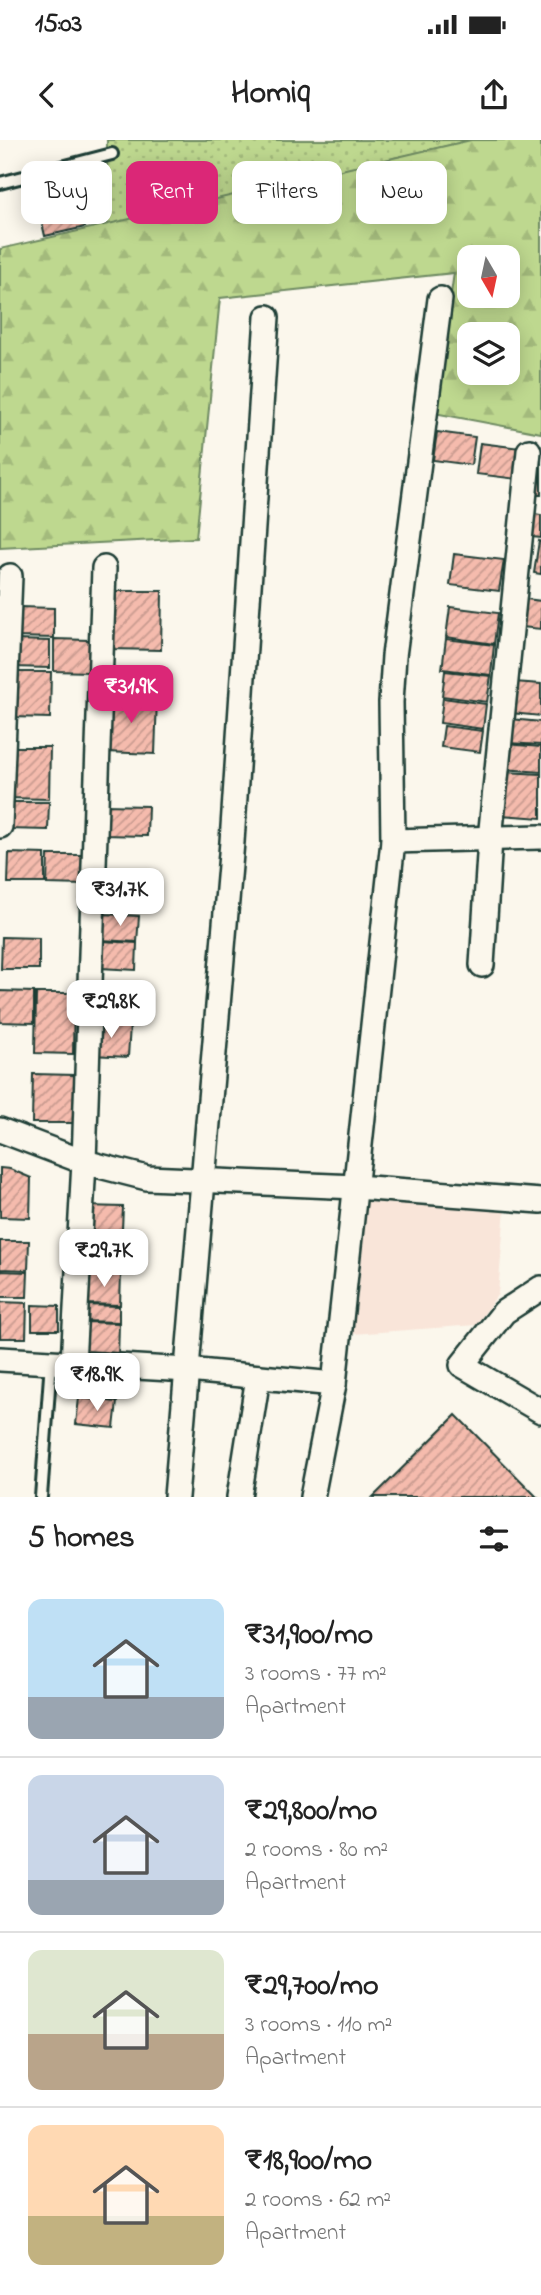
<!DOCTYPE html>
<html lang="en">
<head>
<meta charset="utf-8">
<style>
  :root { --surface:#fff; --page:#f6f6f6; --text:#222; --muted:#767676; --line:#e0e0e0; --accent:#db2777 }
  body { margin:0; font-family:"Indie Flower",sans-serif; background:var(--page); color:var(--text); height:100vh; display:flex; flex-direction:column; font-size:26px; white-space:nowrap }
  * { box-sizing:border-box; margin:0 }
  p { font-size:23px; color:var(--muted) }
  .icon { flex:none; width:38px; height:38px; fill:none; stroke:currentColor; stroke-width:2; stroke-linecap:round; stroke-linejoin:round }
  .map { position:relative; height:1357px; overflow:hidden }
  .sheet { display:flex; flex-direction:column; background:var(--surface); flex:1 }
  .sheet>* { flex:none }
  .banner { position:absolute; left:21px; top:21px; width:500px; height:63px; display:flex; gap:14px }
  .needle { width:46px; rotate:171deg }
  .controls { position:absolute; left:457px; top:105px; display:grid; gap:14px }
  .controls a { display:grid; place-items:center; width:63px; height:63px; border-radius:14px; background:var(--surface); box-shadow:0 4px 18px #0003; font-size:35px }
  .price { position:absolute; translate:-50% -60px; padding:0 16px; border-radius:14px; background:#fff; color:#222; font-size:23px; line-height:46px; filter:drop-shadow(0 2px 4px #0008) }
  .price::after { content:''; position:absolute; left:50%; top:42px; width:21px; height:16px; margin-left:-10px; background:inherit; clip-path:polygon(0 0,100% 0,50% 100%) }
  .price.active { background:var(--accent); color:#fff }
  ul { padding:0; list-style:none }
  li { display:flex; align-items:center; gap:21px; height:175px; padding:0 28px }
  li+li { border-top:2px solid var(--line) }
  li span { display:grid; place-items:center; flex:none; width:196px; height:140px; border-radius:14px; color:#555 }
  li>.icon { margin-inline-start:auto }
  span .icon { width:84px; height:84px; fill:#fffc; stroke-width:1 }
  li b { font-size:30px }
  h2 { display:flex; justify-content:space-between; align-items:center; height:84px; padding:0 28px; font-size:30px }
  .chip { padding:0 24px; border-radius:14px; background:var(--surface); box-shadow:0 4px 18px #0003; font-size:24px; line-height:63px }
  .chip.active { background:var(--accent); color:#fff }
  .status { display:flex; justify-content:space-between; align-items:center; height:49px; padding:0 35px; background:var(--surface); direction:ltr }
  .status svg { height:19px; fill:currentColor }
  header { display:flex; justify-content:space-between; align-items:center; height:91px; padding:0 28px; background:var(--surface); font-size:32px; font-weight:700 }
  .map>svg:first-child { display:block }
</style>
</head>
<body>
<div class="status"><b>15:03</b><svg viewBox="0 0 49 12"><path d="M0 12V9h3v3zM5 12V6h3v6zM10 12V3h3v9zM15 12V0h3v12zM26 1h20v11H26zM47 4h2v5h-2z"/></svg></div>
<header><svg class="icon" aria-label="back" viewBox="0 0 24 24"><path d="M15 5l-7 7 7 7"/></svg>Homiq<svg class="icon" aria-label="share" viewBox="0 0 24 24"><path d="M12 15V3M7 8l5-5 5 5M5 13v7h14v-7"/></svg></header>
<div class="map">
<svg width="541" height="1357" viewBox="0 0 541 1357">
  <defs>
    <pattern id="grass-dots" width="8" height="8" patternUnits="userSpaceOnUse" patternTransform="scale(1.75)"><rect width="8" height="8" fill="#bed88f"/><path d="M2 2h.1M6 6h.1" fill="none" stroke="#a3ba7c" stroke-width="1.8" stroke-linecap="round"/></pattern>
    <pattern id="forest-firs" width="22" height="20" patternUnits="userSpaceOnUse" patternTransform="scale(1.75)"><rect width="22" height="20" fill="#bed88f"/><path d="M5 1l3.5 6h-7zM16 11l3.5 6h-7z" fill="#a3ba7c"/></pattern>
    <pattern id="building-hatch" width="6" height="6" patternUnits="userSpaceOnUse" patternTransform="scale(1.75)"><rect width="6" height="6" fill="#f5bbad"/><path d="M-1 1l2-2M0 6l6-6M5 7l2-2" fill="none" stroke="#c6998e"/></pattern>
  </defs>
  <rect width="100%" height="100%" fill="#fbf7ec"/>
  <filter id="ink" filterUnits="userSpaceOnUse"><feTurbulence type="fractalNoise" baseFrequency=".0143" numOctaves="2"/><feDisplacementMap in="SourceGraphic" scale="14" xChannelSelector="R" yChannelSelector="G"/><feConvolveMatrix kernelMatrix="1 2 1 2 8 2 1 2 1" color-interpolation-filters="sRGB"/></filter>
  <g filter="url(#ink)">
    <path fill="#f9e5d9" d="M366,1056L505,1068L498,1154L476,1185L353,1194Z"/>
    <path fill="url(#grass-dots)" stroke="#6e8a62" stroke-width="2" d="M107,0H472L107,86Z"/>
    <path fill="url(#forest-firs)" stroke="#6e8a62" stroke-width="2" fill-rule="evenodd" d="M471,0H541V293L434,273L454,133L220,158L196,398L0,408V109ZM469,117H508V156H469ZM469,194H508V233H469Z"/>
    <g fill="url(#building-hatch)" stroke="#1f3d34" stroke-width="2">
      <path d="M76,44L85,87L45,96L35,52Z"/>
      <path d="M437,292L475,297L471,325L433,320Z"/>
      <path d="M480,303L521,308L517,339L476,334Z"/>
      <path d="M541,322V355H536Z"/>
      <path d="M535,374L541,375V398L532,397Z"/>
      <path d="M539,401L541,402V434L534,433Z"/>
      <path d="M454,414L504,420L499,451L450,445Z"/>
      <path d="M111,451H162L161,510L109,509Z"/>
      <path d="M526,459L541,461V489L522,487Z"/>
      <path d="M19,467L54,468V498L18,497Z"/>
      <path d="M450,467L498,473L494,504L446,497Z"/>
      <path d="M54,499L89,500V532L54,531Z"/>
      <path d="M446,499L494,505L491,535L442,529Z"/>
      <path d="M15,500L50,501V528L14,527Z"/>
      <path d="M445,531L491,536L487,562L442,556Z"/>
      <path d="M12,532H51L50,578L11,577Z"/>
      <path d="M514,542L541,544V576L511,573Z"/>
      <path d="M107,557L157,558L155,614L105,612Z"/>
      <path d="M443,558L486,564L483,589L440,583Z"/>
      <path d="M510,579L541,582V605L508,603Z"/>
      <path d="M444,586L483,591L480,612L441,607Z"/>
      <path d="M506,604L541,607V632L504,629Z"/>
      <path d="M9,607H50L49,659L7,658Z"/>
      <path d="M505,632L541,634V678L501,675Z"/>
      <path d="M8,662H49L48,690L7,689Z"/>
      <path d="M104,665L148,666L147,696L103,695Z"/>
      <path d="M9,713L45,714V743H8Z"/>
      <path d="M48,715H85V745L47,744Z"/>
      <path d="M103,774L139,776L137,802L101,800Z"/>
      <path d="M2,797L39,798V829H1Z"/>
      <path d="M101,801L137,803L136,830L100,828Z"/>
      <path d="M0,851L34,852V883L0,882Z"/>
      <path d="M36,853H74L73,914L35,913Z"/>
      <path d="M94,883L130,885L128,917L92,915Z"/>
      <path d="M33,934L75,935L74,983H32Z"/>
      <path d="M0,1028L10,1029L31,1038L30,1078L0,1077Z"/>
      <path d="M85,1066L123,1067L121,1112L83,1111Z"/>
      <path d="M0,1101H29L28,1130L0,1129Z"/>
      <path d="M0,1131L28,1132L27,1157H0Z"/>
      <path d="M87,1132L121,1133L120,1165L86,1164Z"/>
      <path d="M0,1162L27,1163L26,1198H0Z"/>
      <path d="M32,1165L59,1166V1190H32Z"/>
      <path d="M82,1165L119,1166V1182L81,1181Z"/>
      <path d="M83,1182L119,1183L118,1219L82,1218Z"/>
      <path d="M79,1258L117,1262L114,1288L76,1284Z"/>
      <path d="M456,1275L537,1357H373Z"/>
    </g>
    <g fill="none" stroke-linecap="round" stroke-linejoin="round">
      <g stroke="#1f3d34" stroke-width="16">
        <g id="service">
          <path d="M0,43L112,14"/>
          <path d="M41,1357L51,1222"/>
        </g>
      </g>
      <g stroke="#1f3d34" stroke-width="28">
        <g id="minor">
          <path d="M0,686L10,436"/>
          <path d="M393,701L391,562L394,516L440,159"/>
          <path d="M482,825L490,699L529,311"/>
          <path d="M0,990L84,1022L147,1038L356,1047L541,1061"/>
          <path d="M541,1148L504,1172L462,1225L541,1271"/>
          <path d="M0,1219L188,1230L334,1244"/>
          <path d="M73,1223L84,1022L104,428"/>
          <path d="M176,1357L232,702L267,177"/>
          <path d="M239,1357L258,1237"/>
          <path d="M312,1357L334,1244L393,701L541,697"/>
        </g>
      </g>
      <use href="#service" stroke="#fbf7ec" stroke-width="10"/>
      <use href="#minor" stroke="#fbf7ec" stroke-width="23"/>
    </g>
  </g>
</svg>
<div class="controls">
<a><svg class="needle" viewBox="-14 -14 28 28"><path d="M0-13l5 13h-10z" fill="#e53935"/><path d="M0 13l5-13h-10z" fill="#767676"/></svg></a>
<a><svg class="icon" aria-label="layers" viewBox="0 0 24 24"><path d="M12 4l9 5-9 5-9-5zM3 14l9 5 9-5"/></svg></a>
</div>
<b class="price active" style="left:131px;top:585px">₹31.9K</b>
<b class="price" style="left:120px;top:788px">₹31.7K</b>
<b class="price" style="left:111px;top:900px">₹29.8K</b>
<b class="price" style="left:104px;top:1149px">₹29.7K</b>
<b class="price" style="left:97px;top:1273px">₹18.9K</b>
<div class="banner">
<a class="chip">Buy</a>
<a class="chip active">Rent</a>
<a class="chip">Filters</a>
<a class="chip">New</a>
</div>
</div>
<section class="sheet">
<h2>5 homes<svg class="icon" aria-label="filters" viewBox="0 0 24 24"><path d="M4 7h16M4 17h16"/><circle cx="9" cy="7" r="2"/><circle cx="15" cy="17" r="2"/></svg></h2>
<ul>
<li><span style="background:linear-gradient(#bfe0f5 70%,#9aa5b1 0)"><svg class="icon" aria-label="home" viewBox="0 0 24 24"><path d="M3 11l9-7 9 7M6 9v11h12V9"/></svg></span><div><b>₹31,900/mo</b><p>3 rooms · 77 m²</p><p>Apartment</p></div></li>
<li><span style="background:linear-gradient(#c9d6e8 75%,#9aa5b1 0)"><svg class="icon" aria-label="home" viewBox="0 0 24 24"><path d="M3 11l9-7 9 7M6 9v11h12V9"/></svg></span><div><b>₹29,800/mo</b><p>2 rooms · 80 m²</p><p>Apartment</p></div></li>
<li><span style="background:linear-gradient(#dfe7d0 60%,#b9a48a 0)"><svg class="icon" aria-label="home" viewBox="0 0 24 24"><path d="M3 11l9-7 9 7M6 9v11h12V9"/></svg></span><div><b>₹29,700/mo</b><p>3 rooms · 110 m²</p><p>Apartment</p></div></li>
<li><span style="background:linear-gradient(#ffd9b3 65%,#c2b280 0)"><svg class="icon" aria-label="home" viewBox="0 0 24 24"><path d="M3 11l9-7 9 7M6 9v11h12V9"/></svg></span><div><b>₹18,900/mo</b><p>2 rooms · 62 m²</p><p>Apartment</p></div></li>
</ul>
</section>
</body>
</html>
